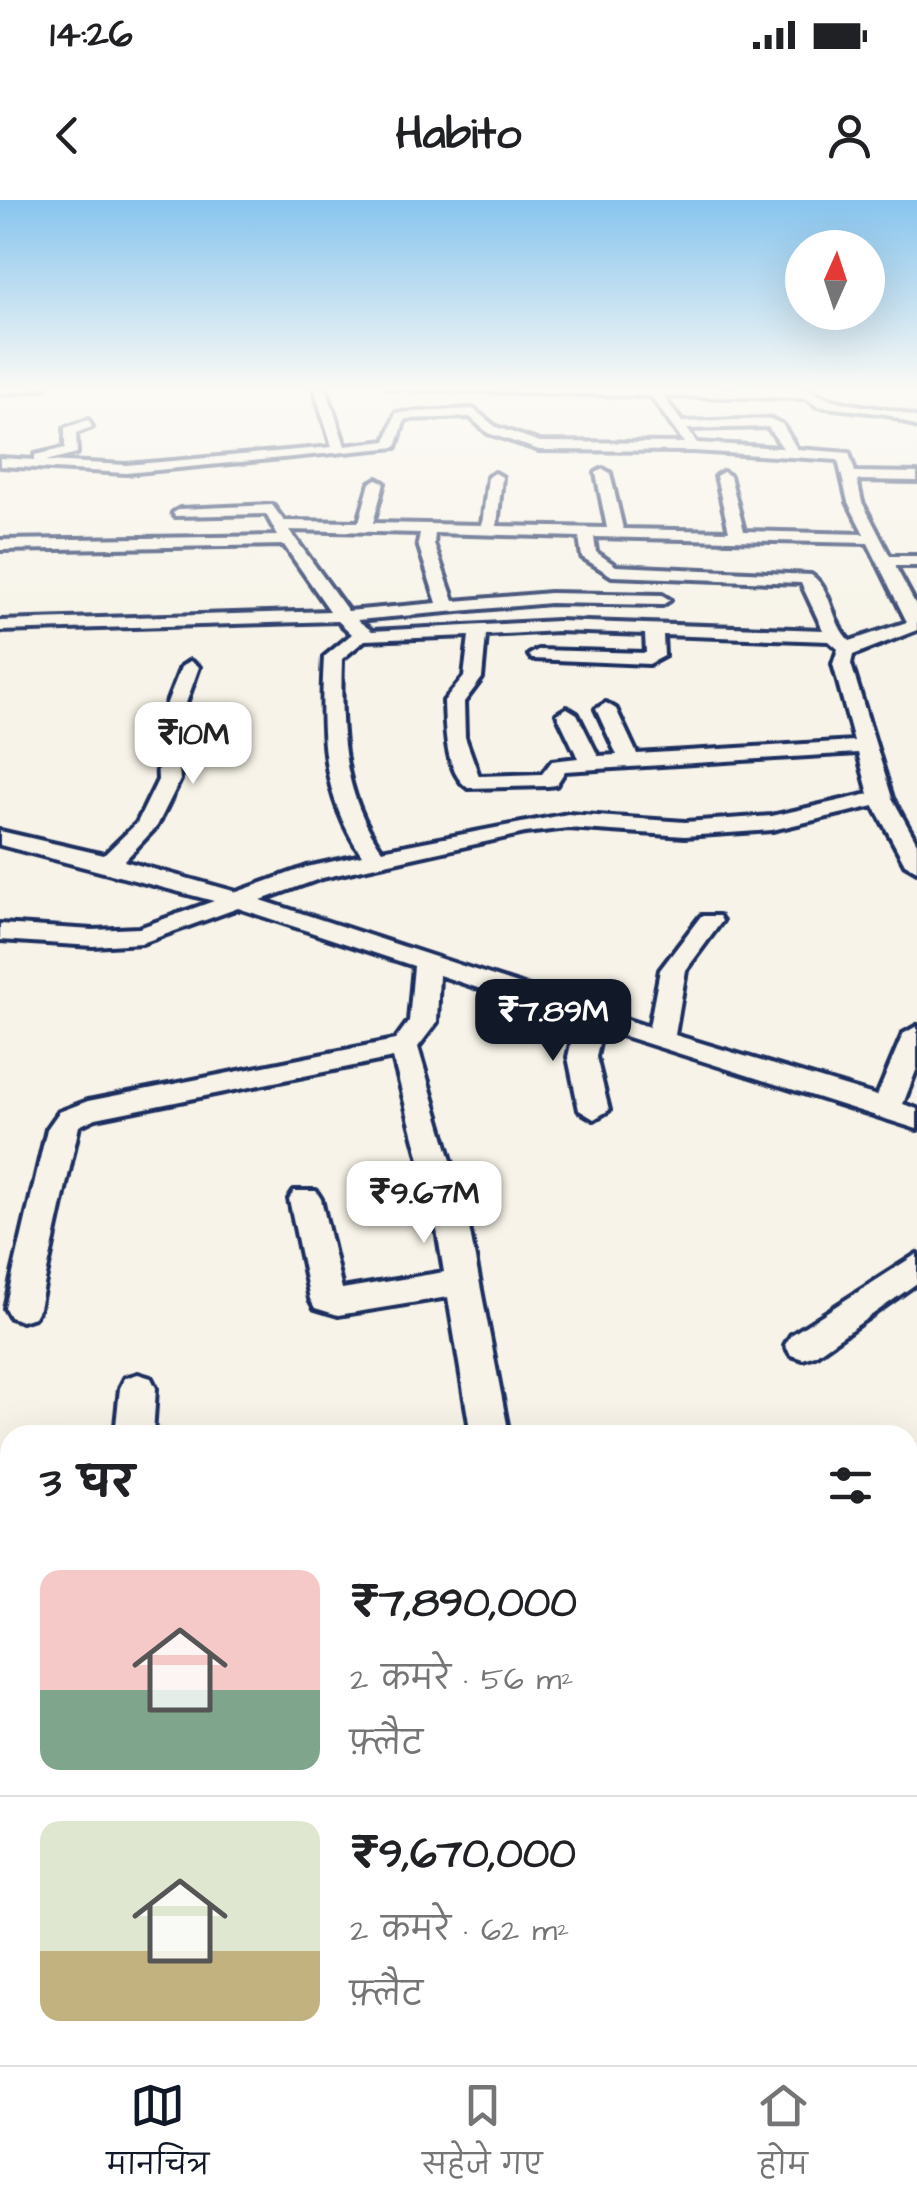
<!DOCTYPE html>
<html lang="hi">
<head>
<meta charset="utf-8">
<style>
  :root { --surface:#fff; --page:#f2f2f2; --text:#202124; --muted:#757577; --line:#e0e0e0; --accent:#111827 }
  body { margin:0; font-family:"Architects Daughter","Playpen Sans Deva",sans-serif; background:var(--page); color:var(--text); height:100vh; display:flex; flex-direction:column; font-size:38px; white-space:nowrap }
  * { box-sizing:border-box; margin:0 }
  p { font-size:32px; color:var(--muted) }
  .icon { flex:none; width:55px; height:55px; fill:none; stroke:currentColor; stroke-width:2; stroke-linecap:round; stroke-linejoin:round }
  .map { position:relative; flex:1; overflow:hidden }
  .details { position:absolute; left:0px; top:1225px; width:918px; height:640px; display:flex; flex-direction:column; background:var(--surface); border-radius:30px 30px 0 0; box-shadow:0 10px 40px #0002 }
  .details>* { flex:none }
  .needle { width:65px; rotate:3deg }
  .buttons { position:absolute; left:785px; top:30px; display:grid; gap:20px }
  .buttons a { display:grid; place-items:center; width:100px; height:100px; border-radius:50%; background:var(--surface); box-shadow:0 10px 40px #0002; font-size:50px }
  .price { position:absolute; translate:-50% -85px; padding:0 22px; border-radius:20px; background:#fff; color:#222; font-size:32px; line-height:65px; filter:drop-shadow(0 2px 5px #0008) }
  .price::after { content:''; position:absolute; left:50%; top:60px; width:30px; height:22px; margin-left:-15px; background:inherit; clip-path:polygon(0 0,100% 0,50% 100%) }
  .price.selected { background:var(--accent); color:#fff }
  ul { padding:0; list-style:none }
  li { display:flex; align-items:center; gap:30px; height:250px; padding:0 40px }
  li+li { border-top:2px solid var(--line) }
  li span { display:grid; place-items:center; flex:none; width:280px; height:200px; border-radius:20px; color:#555 }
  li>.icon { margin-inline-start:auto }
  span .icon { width:120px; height:120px; fill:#fffc; stroke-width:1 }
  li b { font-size:42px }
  h2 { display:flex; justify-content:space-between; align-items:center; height:120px; padding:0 40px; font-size:42px }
  .status { display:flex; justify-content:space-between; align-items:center; height:70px; padding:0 50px; background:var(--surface); direction:ltr }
  .status svg { height:28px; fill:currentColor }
  header { display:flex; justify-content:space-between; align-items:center; height:130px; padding:0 40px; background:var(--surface); font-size:45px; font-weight:700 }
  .menu { display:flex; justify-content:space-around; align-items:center; height:140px; border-top:2px solid var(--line); background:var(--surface); font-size:28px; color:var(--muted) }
  .menu a { display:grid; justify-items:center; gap:5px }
  .menu .selected { color:var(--accent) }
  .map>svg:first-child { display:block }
</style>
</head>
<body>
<div class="status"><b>14:26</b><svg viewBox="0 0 49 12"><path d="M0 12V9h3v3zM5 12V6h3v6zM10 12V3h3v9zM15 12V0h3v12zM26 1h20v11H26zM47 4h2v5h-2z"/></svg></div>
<header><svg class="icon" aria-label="back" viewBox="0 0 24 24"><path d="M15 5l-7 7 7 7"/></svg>Habito<svg class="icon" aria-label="person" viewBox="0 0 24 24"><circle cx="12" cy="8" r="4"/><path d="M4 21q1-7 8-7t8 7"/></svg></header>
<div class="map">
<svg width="917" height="1865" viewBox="0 0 917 1865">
  <rect width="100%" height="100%" fill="#f7f3e8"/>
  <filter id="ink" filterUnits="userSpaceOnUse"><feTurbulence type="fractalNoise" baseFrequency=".01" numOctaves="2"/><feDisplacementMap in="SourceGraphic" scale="20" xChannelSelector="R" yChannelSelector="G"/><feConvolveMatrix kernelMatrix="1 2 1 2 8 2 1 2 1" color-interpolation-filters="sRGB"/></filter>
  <g filter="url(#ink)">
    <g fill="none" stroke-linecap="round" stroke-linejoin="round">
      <g stroke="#1b2f5e" stroke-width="8">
        <g id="minor">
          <path d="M0,188H46L0,194Z"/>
          <path d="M314,188H326L345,246L386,241L396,213L473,209L496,227L540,242L684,243L651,196L388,188H807C839,210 881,203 917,218V227L887,214L817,206L806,198L663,196L682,222L770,219L782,224L797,249L849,253L855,272L917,273V281L857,280L862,302L890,356H917V366H895L917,407V430L853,455L851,464L892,598L917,643V671L905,664L874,606L772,630L685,636L568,628L525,633L322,678L261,700L649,827L660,770L701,716H719L722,721L686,770L675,835L877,896L903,834L917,826V868L903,904L917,909V929L602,829L596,857L609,910L594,919L579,910L568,857L576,821L439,775L437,822L418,847L466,1012L509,1235H471L448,1097L338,1115L315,1108L310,1099L289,999L294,991H316L321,999L342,1089L444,1072L434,1012L393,858L96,918L79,926L39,1108L34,1117L22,1121L10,1117L5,1108L47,929L59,912L88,901L395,840L409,821L414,766L238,708L142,743L93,746L0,740V724L93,730L139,728L214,701L0,645V631L104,655L137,623L158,580L156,531L181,467L190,461L199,467L176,531L180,580L157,626L124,661L237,692L307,667L362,655C320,594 320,528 324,457L352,434L338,421L0,431V421L330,411L284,345L0,350V340L278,336L266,314L175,316L173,313L180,309L272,305L284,321L359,322L370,283L377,279L384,283L373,323L482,325L488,277L495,273L502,277L497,326L607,328L596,273L603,269L610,273L623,329L729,331L716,276L723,272L730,276L744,331L864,334L848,302L838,260L693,251L539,250L488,233L470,217L405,219L396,247L126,273L0,266V258L35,260V255L65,248V228L88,220L92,227L76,233L77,253L46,261L126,265L332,247ZM768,227L783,248L697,243L687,229ZM289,330L420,333L418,344L437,403L348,411ZM435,333L579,337L582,357L612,376L801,383L823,430L557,421L372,431L357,420L550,403L662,405L670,400L662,395L550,393L454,401L434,344ZM594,337L868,343L907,422L850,441C831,424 833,389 811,375L616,366L596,352ZM557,431L645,434L646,453L538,450L529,455L532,459L649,464L664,456L663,435L829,441L838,449L833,464L854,541L637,554L616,509L606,503L596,509L617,555L598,556L577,514L567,508L557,514L578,558L552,561L542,574L479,576L465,537L464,502L482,478L486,435ZM469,436L464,477L444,501C445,527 445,572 468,588L548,586L556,585L565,571L858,553L869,594L772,616L685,622L568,614L382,650C341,593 340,527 342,459L365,440Z"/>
          <path d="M917,1054V1083L815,1155L803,1159L791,1155L785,1145L791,1135Z"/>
          <path d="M138,1174L151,1178L156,1188L153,1235H115L120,1188L125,1178Z"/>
          <path d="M917,1305V1339L908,1340V1306Z"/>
          <rect x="0" y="1592" width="10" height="48"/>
          <path d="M917,1676V1726L908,1728V1679Z"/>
          <path d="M305,1855H357L358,1865H304Z"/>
          <path d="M709,1855H761L763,1865H709Z"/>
        </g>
      </g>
      <use href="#minor" fill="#f7f3e8" fill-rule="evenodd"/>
    </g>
  </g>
  <linearGradient id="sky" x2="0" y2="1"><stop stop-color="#87c4ee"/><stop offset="0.42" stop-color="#fbfaf5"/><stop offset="1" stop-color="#fbfaf5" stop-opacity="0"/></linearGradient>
  <rect width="917" height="449" fill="url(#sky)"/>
</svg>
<div class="buttons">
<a><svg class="needle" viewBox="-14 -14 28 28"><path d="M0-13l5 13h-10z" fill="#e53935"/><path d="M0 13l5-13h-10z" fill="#757577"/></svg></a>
</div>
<b class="price" style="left:193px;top:587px">₹10M</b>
<b class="price selected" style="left:553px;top:864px">₹7.89M</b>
<b class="price" style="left:424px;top:1046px">₹9.67M</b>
<section class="details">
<h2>3 घर<svg class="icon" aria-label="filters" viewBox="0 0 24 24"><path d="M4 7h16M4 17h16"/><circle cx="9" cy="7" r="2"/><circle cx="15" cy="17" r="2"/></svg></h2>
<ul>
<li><span style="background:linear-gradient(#f6c9c9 60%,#7fa58c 0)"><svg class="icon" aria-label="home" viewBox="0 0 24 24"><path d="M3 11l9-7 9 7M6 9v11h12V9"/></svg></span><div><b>₹7,890,000</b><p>2 कमरे · 56 m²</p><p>फ़्लैट</p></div></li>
<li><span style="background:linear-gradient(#dfe7d0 65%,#c2b280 0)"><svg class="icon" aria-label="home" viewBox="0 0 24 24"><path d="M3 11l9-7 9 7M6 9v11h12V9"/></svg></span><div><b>₹9,670,000</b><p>2 कमरे · 62 m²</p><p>फ़्लैट</p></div></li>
</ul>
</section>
</div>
<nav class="menu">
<a class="selected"><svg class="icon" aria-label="map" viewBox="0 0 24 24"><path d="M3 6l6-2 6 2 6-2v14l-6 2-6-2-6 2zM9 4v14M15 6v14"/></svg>मानचित्र</a>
<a><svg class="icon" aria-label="saved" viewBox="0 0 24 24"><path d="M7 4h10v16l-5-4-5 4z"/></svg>सहेजे गए</a>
<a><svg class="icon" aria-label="home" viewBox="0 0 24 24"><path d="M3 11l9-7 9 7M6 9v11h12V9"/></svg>होम</a>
</nav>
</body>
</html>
